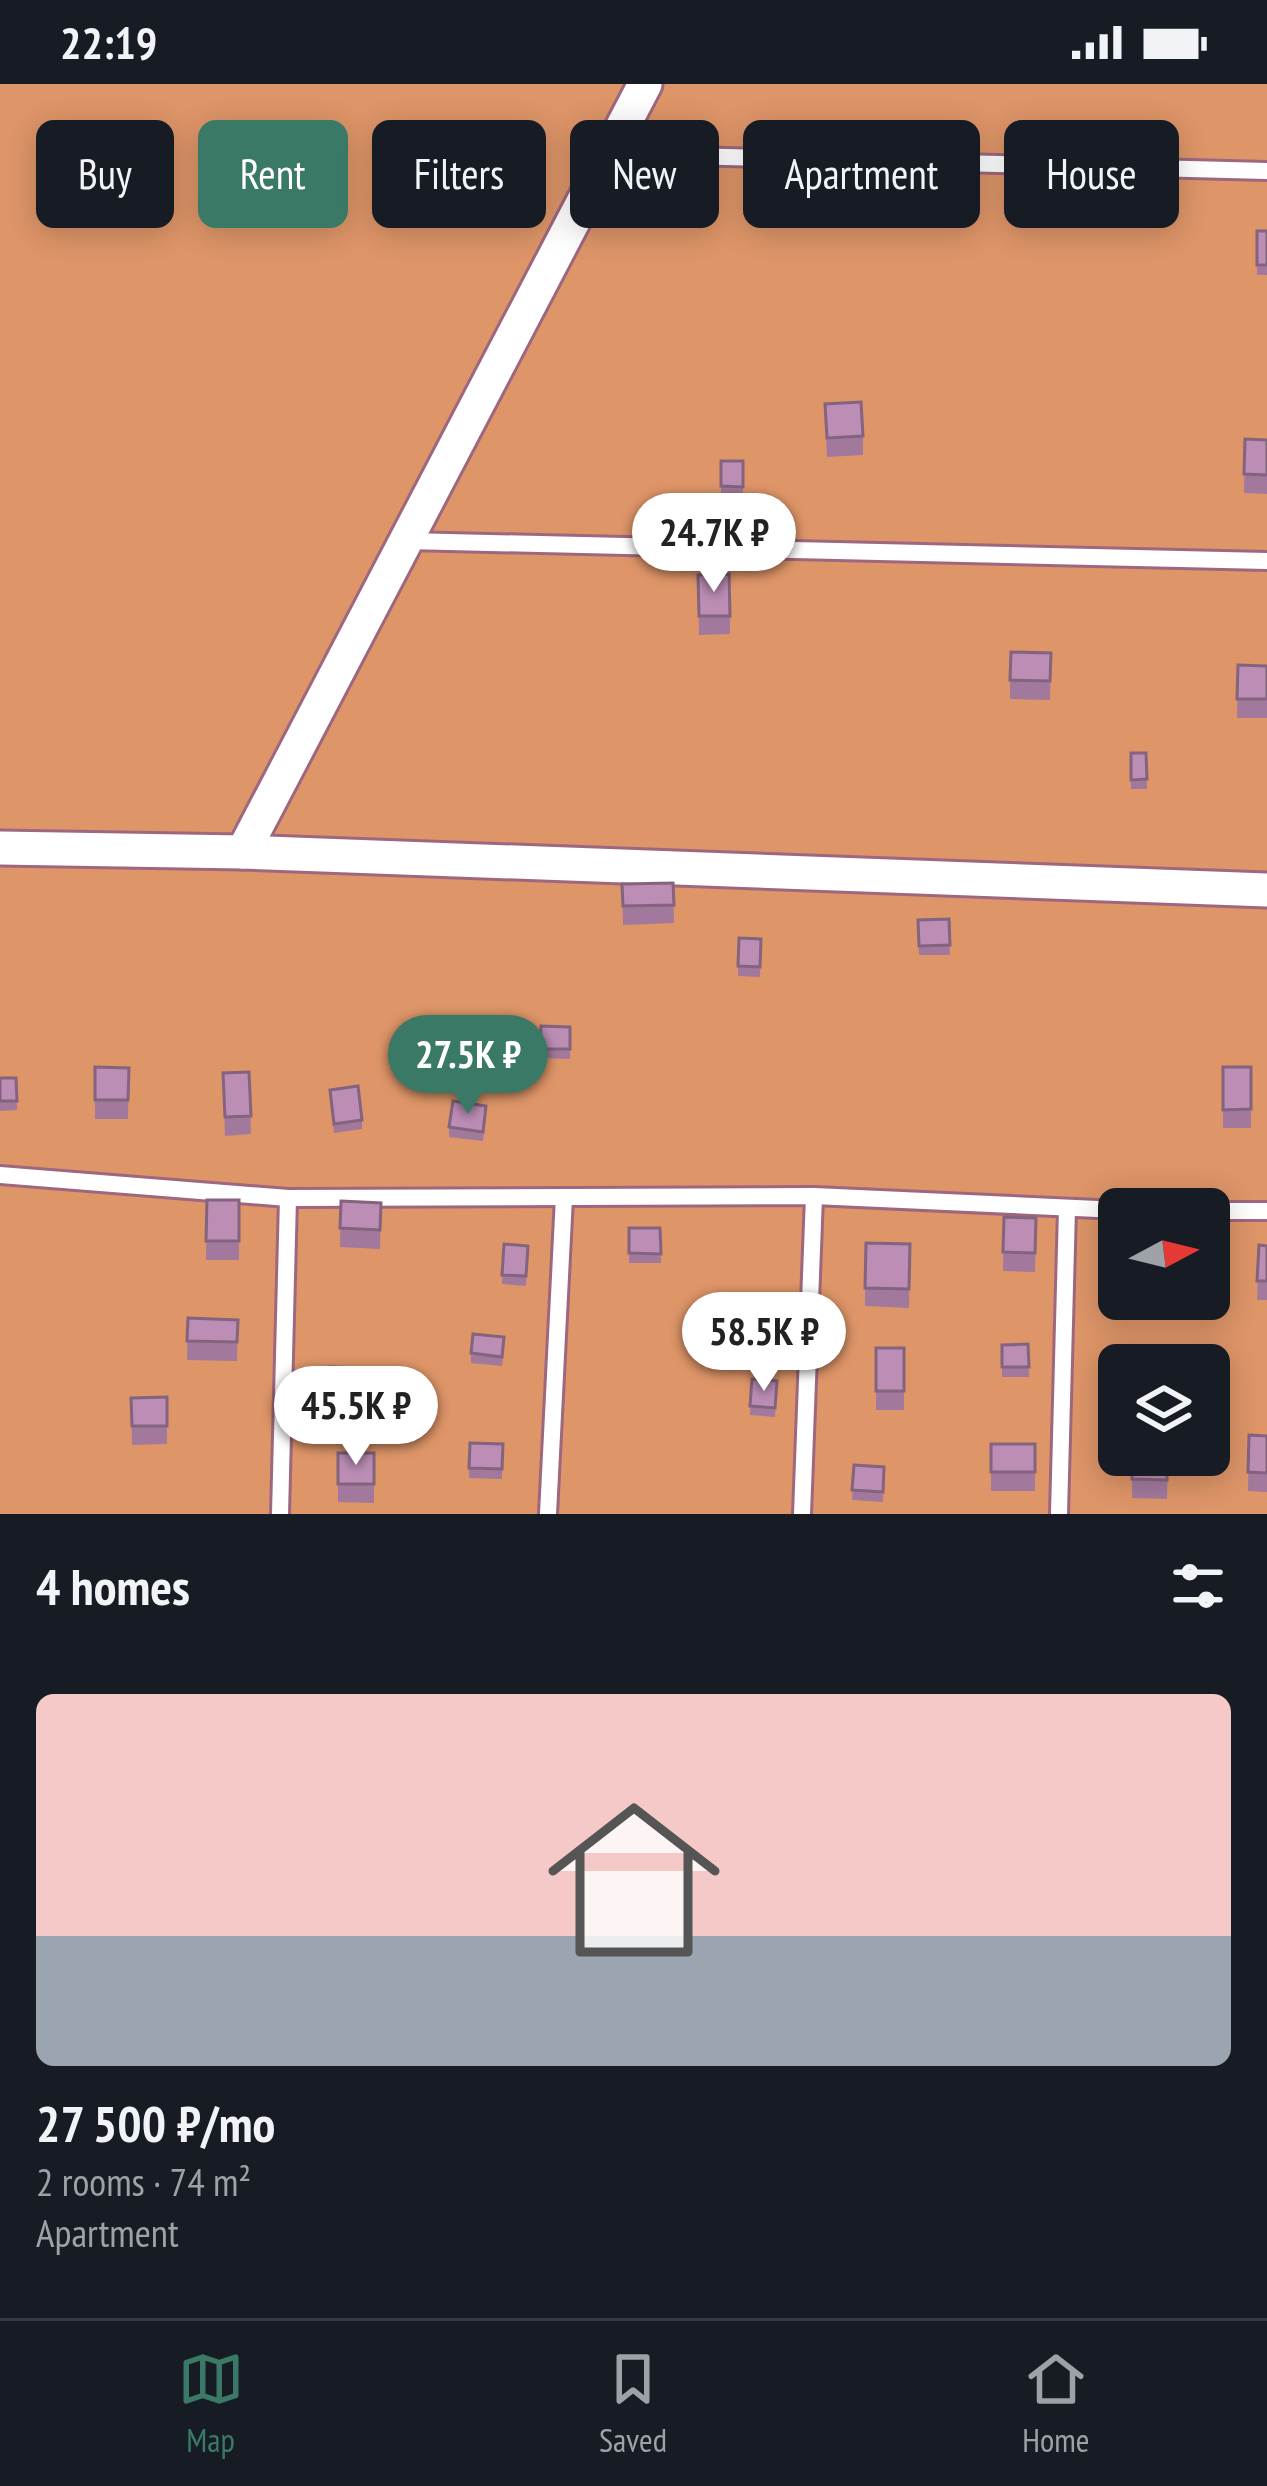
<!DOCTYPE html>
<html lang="en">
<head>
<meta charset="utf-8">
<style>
  :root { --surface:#171b24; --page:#20242c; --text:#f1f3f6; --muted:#9ea1a6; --line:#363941; --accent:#3b7967 }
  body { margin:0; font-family:"PT Sans Narrow",sans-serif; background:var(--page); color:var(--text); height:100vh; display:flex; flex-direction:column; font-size:45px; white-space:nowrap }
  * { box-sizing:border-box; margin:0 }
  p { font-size:39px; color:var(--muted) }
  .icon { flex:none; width:66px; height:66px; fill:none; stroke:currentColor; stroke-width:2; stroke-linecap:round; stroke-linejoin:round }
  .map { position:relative; height:1430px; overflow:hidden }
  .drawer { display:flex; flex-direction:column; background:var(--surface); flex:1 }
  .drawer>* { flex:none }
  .top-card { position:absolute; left:36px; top:36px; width:1197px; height:108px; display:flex; gap:24px }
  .needle { width:78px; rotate:83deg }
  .controls { position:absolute; left:1098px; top:1104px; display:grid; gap:24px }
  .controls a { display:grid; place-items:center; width:132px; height:132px; border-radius:18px; background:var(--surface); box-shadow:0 6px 30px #0003; font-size:60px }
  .price { position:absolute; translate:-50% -102px; padding:0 27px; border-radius:42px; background:#fff; color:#222; font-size:39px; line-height:78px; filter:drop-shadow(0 3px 6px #0008) }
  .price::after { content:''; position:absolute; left:50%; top:72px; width:36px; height:27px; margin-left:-18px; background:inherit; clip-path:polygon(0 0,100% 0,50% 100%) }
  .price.selected { background:var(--accent); color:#fff }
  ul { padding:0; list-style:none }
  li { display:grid; align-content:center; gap:24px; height:636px; padding:0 36px }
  li span { display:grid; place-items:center; height:372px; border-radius:18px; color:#555 }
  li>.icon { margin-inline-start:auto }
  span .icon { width:216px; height:216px; fill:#fffc; stroke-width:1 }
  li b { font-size:51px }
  h2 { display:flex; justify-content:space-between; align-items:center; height:144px; padding:0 36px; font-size:51px }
  .tag { padding:0 42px; border-radius:18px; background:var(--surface); box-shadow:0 6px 30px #0003; font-size:42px; line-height:108px }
  .tag.selected { background:var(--accent); color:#fff }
  .status { display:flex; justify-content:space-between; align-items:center; height:84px; padding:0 60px; background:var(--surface); direction:ltr }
  .status svg { height:33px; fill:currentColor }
  .tab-bar { display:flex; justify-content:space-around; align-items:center; height:168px; border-top:3px solid var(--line); background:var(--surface); font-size:33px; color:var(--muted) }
  .tab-bar a { display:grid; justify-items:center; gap:6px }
  .tab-bar .selected { color:var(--accent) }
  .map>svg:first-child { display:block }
</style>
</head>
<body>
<div class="status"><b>22:19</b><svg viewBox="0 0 49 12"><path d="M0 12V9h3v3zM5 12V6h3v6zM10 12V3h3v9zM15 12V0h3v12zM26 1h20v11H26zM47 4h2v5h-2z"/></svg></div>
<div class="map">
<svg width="1267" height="1430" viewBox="0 0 1267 1430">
  <rect width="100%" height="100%" fill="#fcbed9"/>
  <path fill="#de9568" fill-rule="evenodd" d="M0,0H1267V1430H0ZM1119,1125H1209V1215H1119ZM1119,1281H1209V1371H1119Z"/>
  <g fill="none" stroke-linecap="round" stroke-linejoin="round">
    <g stroke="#9e677f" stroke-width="22">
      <g id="lane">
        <path d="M609,70L1267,87"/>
        <path d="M407,457L1267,477"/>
        <path d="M0,1091L288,1114L280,1430"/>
        <path d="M288,1114L814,1112L1119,1126"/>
        <path d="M1209,1127H1267"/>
        <path d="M548,1430L564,1113"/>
        <path d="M802,1430L814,1112"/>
        <path d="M1059,1430L1067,1125"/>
      </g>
    </g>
    <g stroke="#9e677f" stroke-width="39">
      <g id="street">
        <path d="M0,764L243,768L1267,806"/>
        <path d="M243,768L645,0"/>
      </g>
    </g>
    <use href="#lane" stroke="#fff" stroke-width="16"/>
    <use href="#street" stroke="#fff" stroke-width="33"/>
  </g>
  <g fill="#a2799c">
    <rect x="1257" y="147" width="10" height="44"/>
    <path d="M825,320L863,352V371L827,373Z"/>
    <path d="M1245,355L1267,356V410L1244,409Z"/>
    <rect x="721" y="377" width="22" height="35"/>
    <path d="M698,491L730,532V550L699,551Z"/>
    <path d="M1051,569L1050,616L1010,615V596Z"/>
    <path d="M1238,581L1267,582V634H1237Z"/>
    <path d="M1131,669H1146L1147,705H1131Z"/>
    <path d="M673,799L674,839L623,841L622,800Z"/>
    <path d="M949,835L950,871H919L918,836Z"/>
    <path d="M739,854L761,855L760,893L738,892Z"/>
    <path d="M541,942L570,943V975L540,974Z"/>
    <path d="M95,983L129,984L128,1035H95Z"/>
    <rect x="1223" y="983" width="28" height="61"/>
    <path d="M249,988L251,1050L225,1052L223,989Z"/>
    <path d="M0,994H16L17,1026L0,1027Z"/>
    <path d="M330,1006L362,1036V1045L334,1049Z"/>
    <path d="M486,1031L483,1057L449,1053V1043Z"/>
    <path d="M207,1116H239V1176H206Z"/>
    <path d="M341,1117L381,1119L380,1165L340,1163Z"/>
    <path d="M1004,1133L1036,1134L1035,1188L1003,1187Z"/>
    <path d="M629,1144H660L661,1179H629Z"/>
    <path d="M504,1160L528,1162L526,1202L502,1200Z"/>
    <path d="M910,1160L909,1224L865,1222V1204Z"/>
    <path d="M1259,1161L1267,1162V1216H1257Z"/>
    <path d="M1112,1179H1119V1215H1111Z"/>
    <path d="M188,1234L238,1236L237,1277L187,1276Z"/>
    <path d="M1028,1260L1029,1293H1002V1261Z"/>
    <path d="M504,1263L502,1282L471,1279V1269Z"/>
    <rect x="876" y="1264" width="28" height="62"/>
    <path d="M329,1283L364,1284L363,1311L329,1310Z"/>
    <path d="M1113,1286L1119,1287V1322H1112Z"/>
    <path d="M752,1295L777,1297L775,1333L750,1331Z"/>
    <path d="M167,1313V1360L132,1361L131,1314Z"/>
    <path d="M1249,1351L1267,1352V1408L1248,1407Z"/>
    <path d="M470,1359L503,1360L502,1395L469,1394Z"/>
    <rect x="991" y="1360" width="44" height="47"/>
    <path d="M338,1369H374V1419L338,1418Z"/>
    <path d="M1132,1371H1168L1167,1415L1132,1414Z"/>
    <path d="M854,1381L884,1383L883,1418L852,1416Z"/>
  </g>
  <g fill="#bc8db5" stroke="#84637f" stroke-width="3">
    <rect x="1257" y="147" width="10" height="34"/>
    <path d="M861,318L863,352L827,354L825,320Z"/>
    <path d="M1245,355L1267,356V391L1244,390Z"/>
    <path d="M721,377H743V403L721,402Z"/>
    <path d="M729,490L730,532H699L698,491Z"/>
    <path d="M1011,568L1051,569L1050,597L1010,596Z"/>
    <path d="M1238,581L1267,582V615H1237Z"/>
    <path d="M1131,669H1146L1147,695L1131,696Z"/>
    <path d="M673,799L674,821L623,822L622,800Z"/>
    <path d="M949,835L950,861L919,862L918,836Z"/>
    <path d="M739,854L761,855L760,883L738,882Z"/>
    <path d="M541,942L570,943V965H540Z"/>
    <path d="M95,983L129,984L128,1016H95Z"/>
    <path d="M1223,983H1251V1025L1223,1026Z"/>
    <path d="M249,988L251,1032L225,1033L223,989Z"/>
    <path d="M0,994H16L17,1017H0Z"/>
    <path d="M358,1002L362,1036L334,1040L330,1006Z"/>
    <path d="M453,1017L486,1022L483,1048L449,1043Z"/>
    <path d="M207,1116H239V1157H206Z"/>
    <path d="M341,1117L381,1119L380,1146L340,1144Z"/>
    <path d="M1004,1133L1036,1134L1035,1169L1003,1168Z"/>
    <path d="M629,1144H660L661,1170L629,1169Z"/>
    <path d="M866,1159L910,1160L909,1205L865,1204Z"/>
    <path d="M504,1160L528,1162L526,1192L502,1191Z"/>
    <path d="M1259,1161L1267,1162V1197H1257Z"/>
    <path d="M1112,1179H1119V1205H1111Z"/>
    <path d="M188,1234L238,1236L237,1258L187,1257Z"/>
    <path d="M473,1250L504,1253L502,1273L471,1269Z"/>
    <path d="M1028,1260L1029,1283H1002V1261Z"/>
    <rect x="876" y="1264" width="28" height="43"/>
    <path d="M329,1283L364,1284L363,1302L329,1301Z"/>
    <path d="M1113,1286L1119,1287V1312H1112Z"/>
    <path d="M752,1295L777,1297L775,1324L750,1322Z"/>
    <path d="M167,1313V1342H132L131,1314Z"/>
    <path d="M1249,1351L1267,1352V1389L1248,1388Z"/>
    <path d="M470,1359L503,1360L502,1385L469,1384Z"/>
    <rect x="991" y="1360" width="44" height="28"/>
    <rect x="338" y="1369" width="36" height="31"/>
    <path d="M1132,1371H1167V1396L1132,1395Z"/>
    <path d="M854,1381L884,1383L883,1408L852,1406Z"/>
  </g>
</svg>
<div class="controls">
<a><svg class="needle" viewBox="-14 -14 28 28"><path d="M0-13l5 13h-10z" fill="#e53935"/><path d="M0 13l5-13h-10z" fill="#9ea1a6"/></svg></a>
<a><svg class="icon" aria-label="layers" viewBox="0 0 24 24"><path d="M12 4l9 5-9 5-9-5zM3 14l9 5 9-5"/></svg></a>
</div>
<b class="price" style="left:714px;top:511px">24.7K ₽</b>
<b class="price selected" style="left:468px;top:1033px">27.5K ₽</b>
<b class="price" style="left:764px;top:1310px">58.5K ₽</b>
<b class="price" style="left:356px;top:1384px">45.5K ₽</b>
<div class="top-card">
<a class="tag">Buy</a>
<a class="tag selected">Rent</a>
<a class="tag">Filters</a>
<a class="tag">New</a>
<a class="tag">Apartment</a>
<a class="tag">House</a>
</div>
</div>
<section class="drawer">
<h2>4 homes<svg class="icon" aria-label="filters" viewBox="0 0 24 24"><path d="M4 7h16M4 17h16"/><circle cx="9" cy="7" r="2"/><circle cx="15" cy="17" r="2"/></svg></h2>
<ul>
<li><span style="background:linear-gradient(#f6c9c9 65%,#9aa5b1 0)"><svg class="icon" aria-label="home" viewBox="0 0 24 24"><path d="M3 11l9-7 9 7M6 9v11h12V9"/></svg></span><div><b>27 500 ₽/mo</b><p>2 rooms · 74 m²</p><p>Apartment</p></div></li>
</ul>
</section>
<nav class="tab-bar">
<a class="selected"><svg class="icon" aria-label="map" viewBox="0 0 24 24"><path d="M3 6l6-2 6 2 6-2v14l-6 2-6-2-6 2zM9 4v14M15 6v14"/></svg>Map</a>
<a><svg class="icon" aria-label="saved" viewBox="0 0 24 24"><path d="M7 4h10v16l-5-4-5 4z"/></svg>Saved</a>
<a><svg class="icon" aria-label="home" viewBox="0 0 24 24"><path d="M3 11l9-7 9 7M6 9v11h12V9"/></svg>Home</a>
</nav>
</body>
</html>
